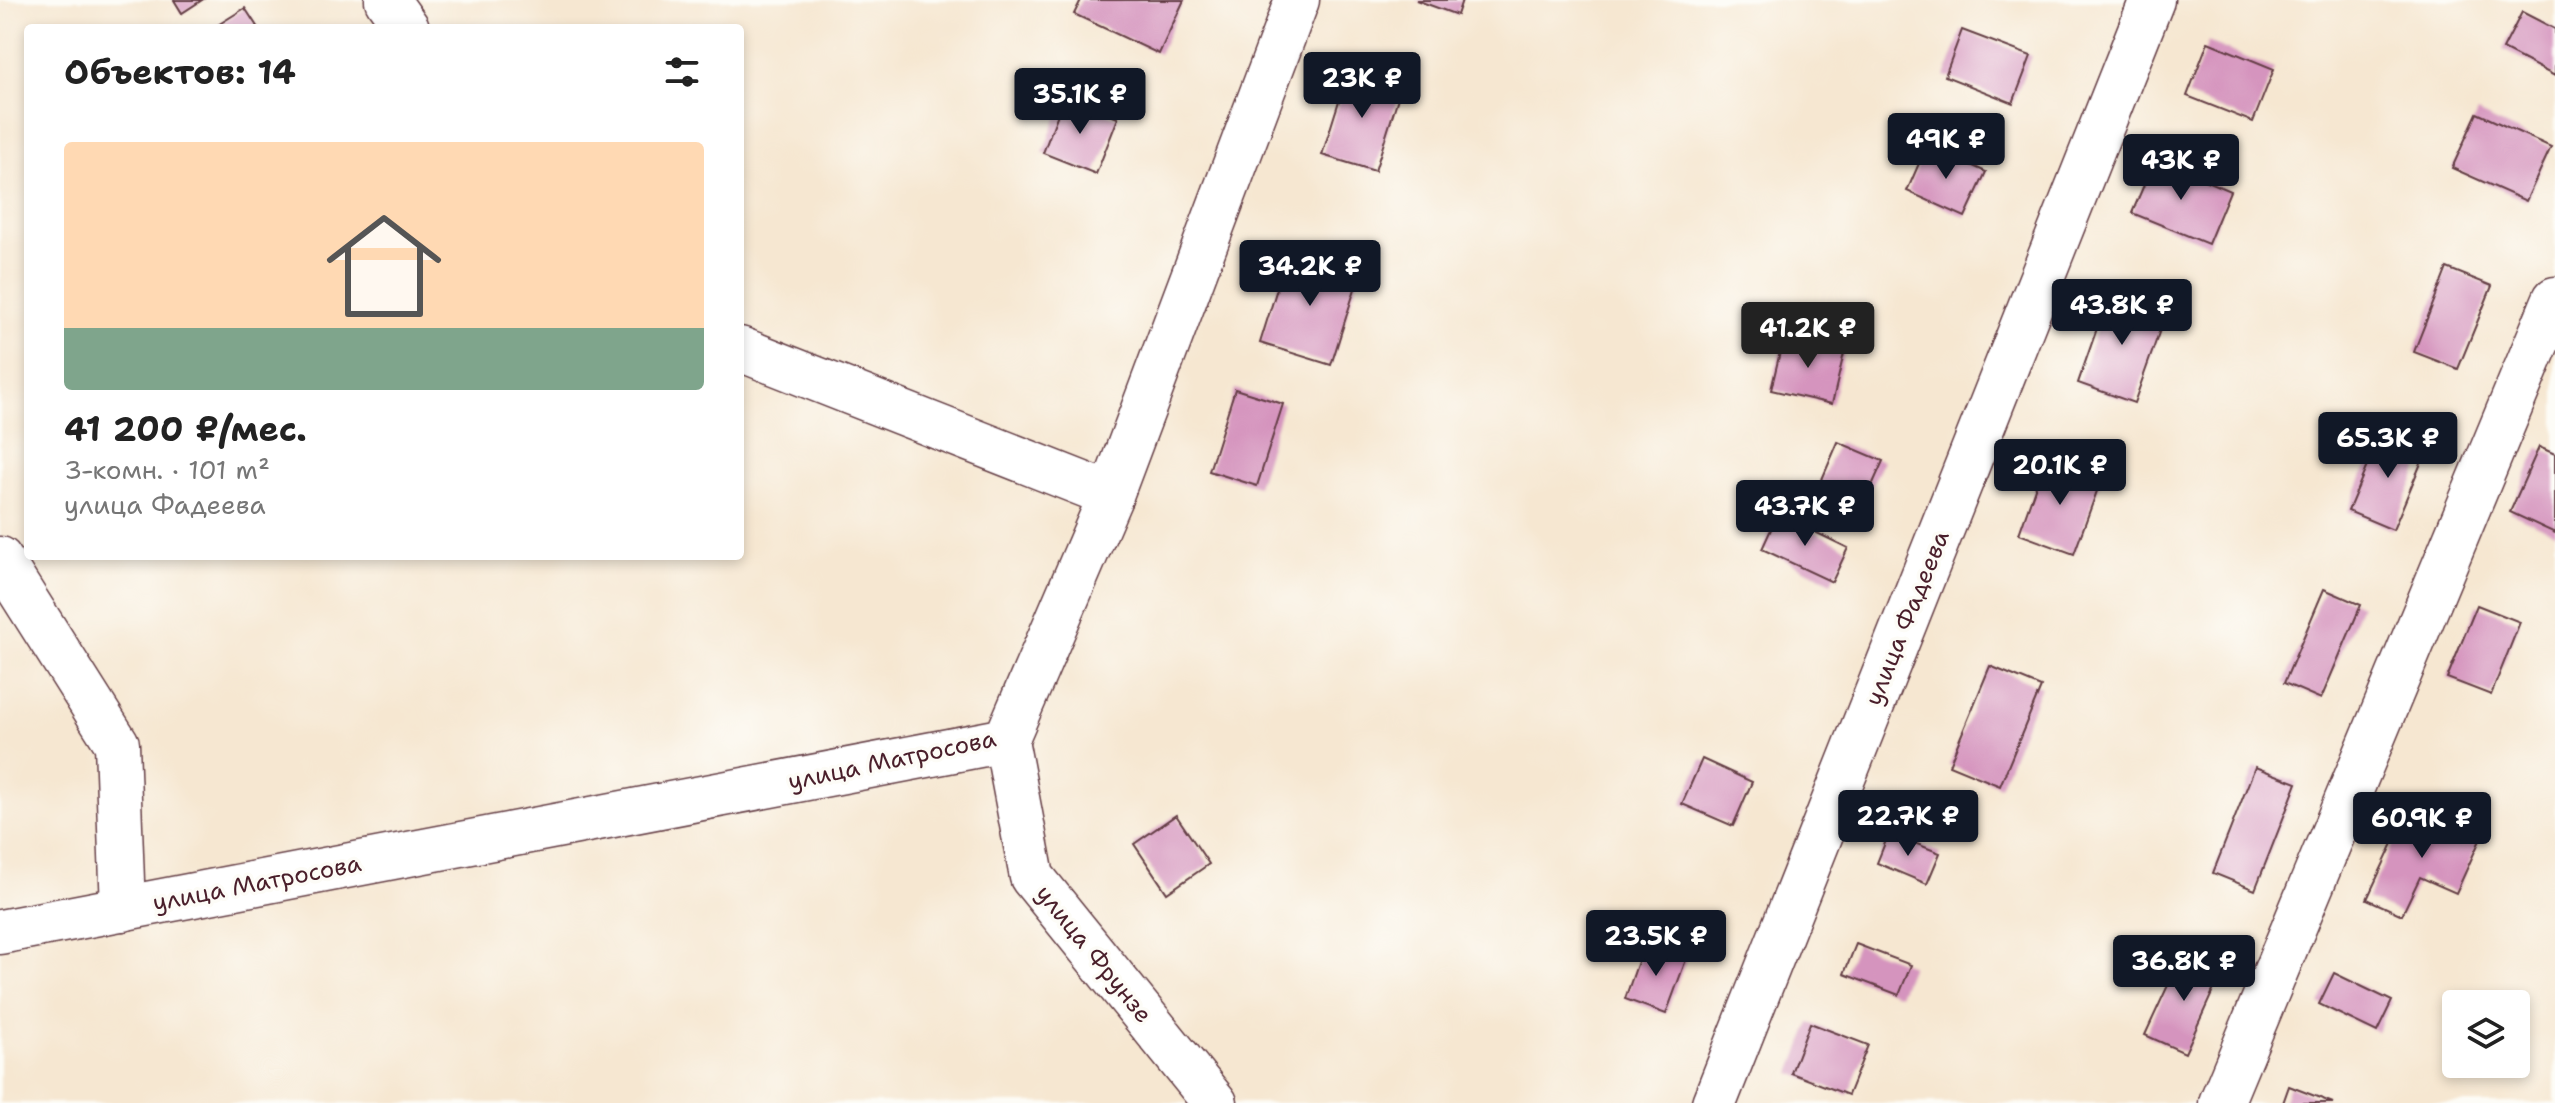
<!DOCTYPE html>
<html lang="ru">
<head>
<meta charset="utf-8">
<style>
  :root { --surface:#fff; --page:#f6f6f6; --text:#222; --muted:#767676; --accent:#111827 }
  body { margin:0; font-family:"Shantell Sans",sans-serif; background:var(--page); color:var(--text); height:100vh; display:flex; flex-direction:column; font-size:30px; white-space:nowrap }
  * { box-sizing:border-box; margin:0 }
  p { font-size:26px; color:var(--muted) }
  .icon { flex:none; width:44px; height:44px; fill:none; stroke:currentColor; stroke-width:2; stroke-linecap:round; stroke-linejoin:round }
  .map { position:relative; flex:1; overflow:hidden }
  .sheet { position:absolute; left:24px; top:24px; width:720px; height:536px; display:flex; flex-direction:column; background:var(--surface); border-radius:8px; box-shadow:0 4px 12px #0003 }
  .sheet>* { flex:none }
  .buttons { position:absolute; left:2442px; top:990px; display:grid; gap:16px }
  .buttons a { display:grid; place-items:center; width:88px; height:88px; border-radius:8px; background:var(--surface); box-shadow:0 4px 12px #0003; font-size:40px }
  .price { position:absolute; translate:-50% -68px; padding:0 18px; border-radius:8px; background:var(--accent); color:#fff; font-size:26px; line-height:52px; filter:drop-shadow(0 2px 4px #0008) }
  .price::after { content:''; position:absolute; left:50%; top:48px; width:24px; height:18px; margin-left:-12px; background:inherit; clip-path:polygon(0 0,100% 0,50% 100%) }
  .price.on { background:#222; color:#fff }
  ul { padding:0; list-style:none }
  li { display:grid; align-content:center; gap:16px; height:424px; padding:0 40px }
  li span { display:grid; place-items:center; height:248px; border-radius:8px; color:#555 }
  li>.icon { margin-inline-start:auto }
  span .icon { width:144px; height:144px; fill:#fffc; stroke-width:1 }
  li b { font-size:34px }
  h2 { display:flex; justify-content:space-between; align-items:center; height:96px; padding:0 40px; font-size:34px }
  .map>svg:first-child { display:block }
</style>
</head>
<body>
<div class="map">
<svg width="2555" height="1103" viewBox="0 0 2555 1103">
  <rect width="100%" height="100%" fill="#fdfcf7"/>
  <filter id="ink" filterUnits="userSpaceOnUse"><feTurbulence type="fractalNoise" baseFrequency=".0125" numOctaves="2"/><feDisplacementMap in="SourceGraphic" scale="16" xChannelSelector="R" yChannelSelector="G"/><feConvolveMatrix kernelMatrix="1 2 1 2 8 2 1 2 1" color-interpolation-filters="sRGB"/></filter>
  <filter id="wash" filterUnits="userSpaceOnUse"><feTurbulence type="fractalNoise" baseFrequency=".006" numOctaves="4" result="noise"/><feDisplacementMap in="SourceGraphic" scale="32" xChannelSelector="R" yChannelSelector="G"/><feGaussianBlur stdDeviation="1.8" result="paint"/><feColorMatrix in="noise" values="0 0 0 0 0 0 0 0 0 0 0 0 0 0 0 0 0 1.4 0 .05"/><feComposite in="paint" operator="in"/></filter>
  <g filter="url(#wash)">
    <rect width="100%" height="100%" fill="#f6e7d1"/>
    <g id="blocks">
      <g fill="#d594be">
        <path d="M174,0H202L182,13Z"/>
        <path d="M1081,0H1184L1159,54L1074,14Z"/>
        <path d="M1416,0H1462L1457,15Z"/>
        <path d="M245,8L258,28H213Z"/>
        <path d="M2522,12L2555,29V76L2503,49Z"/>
        <path d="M1962,30L2031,56L2013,103L1945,76Z"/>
        <path d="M2208,42L2274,69L2253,122L2187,96Z"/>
        <path d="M1349,69L1402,85L1375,171L1322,155Z"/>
        <path d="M1064,98L1118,118L1096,174L1043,153Z"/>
        <path d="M2477,113L2551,147L2526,201L2452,168Z"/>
        <path d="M1927,145L1986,172L1965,217L1907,191Z"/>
        <path d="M2155,159L2230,191L2208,244L2132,213Z"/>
        <path d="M1289,250L1360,273L1331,365L1260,343Z"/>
        <path d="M2447,268L2492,286L2458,369L2414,352Z"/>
        <path d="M2110,291L2167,310L2134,403L2078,383Z"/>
        <path d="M1784,335L1845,349L1832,404L1771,390Z"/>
        <path d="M1235,389L1283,404L1257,486L1209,471Z"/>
        <path d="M2382,430L2427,449L2393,530L2348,511Z"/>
        <path d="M1838,442L1883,461L1858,517L1814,498Z"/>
        <path d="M2539,447L2555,454V533L2510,512Z"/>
        <path d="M2045,460L2101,480L2074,554L2019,534Z"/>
        <path d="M1778,514L1848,548L1832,582L1762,549Z"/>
        <path d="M2324,589L2361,605L2321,699L2284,683Z"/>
        <path d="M2477,605L2520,622L2491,695L2447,678Z"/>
        <path d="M1990,666L2041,687L2000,786L1949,765Z"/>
        <path d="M1702,759L1752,782L1733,826L1682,804Z"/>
        <path d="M2255,767L2297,783L2255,890L2213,873Z"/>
        <path d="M2410,807L2480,840L2456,893L2420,877L2402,915L2367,899Z"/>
        <path d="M1176,815L1209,864L1167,893L1134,844Z"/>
        <path d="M1889,833L1940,853L1927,884L1877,863Z"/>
        <path d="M1645,942L1687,957L1666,1014L1625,999Z"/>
        <path d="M1856,944L1911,965L1899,995L1844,974Z"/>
        <path d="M2183,953L2222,971L2185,1053L2145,1035Z"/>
        <path d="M2334,973L2392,1001L2377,1032L2319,1004Z"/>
        <path d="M1810,1023L1868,1045L1848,1095L1791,1073Z"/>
        <path d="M2289,1086L2333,1103H2283Z"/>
      </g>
    </g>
  </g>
  <g filter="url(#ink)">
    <use href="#blocks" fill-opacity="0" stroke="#643d44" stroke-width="2"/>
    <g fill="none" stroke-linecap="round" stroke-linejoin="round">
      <g stroke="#643d44" stroke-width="47">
        <g id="minor">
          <path d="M387,0L407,28"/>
          <path d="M740,349L1111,495"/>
          <path d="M0,559L117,744L123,909"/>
          <path d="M1006,740L1032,877L1215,1103"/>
          <path d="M0,932L1006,740L1111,495L1297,0"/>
          <path d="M1714,1103L2152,0"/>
          <path d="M2221,1103L2555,299"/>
        </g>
      </g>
      <use href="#minor" stroke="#fff" stroke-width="44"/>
    </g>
  </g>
  <g text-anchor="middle" stroke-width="7" stroke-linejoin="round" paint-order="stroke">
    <g font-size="24" fill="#4a1f2b" stroke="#fdfcf7">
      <text transform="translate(1907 618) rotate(-68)" y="8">улица Фадеева</text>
      <text transform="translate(892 760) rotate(-12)" y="8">улица Матросова</text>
      <text transform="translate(257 883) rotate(-11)" y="8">улица Матросова</text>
      <text transform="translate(1094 954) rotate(51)" y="8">улица Фрунзе</text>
    </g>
  </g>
</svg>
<div class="buttons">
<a><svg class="icon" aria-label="layers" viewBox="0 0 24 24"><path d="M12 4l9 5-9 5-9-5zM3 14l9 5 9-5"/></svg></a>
</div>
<b class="price" style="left:1362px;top:120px">23K ₽</b>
<b class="price" style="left:1080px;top:136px">35.1K ₽</b>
<b class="price" style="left:1946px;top:181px">49K ₽</b>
<b class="price" style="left:2181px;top:202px">43K ₽</b>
<b class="price" style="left:1310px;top:308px">34.2K ₽</b>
<b class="price" style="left:2122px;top:347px">43.8K ₽</b>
<b class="price on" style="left:1808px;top:370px">41.2K ₽</b>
<b class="price" style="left:2388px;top:480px">65.3K ₽</b>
<b class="price" style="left:2060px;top:507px">20.1K ₽</b>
<b class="price" style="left:1805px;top:548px">43.7K ₽</b>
<b class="price" style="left:1908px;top:858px">22.7K ₽</b>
<b class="price" style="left:2422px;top:860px">60.9K ₽</b>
<b class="price" style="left:1656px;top:978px">23.5K ₽</b>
<b class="price" style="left:2184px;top:1003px">36.8K ₽</b>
<section class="sheet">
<h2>Объектов: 14<svg class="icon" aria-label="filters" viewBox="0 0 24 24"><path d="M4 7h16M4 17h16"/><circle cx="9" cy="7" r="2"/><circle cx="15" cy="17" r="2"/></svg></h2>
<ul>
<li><span style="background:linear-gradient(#ffd9b3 75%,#7fa58c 0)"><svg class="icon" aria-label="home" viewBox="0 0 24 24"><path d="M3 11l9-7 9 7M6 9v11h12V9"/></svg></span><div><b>41 200 ₽/мес.</b><p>3-комн. · 101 m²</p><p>улица Фадеева</p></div></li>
</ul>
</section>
</div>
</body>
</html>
